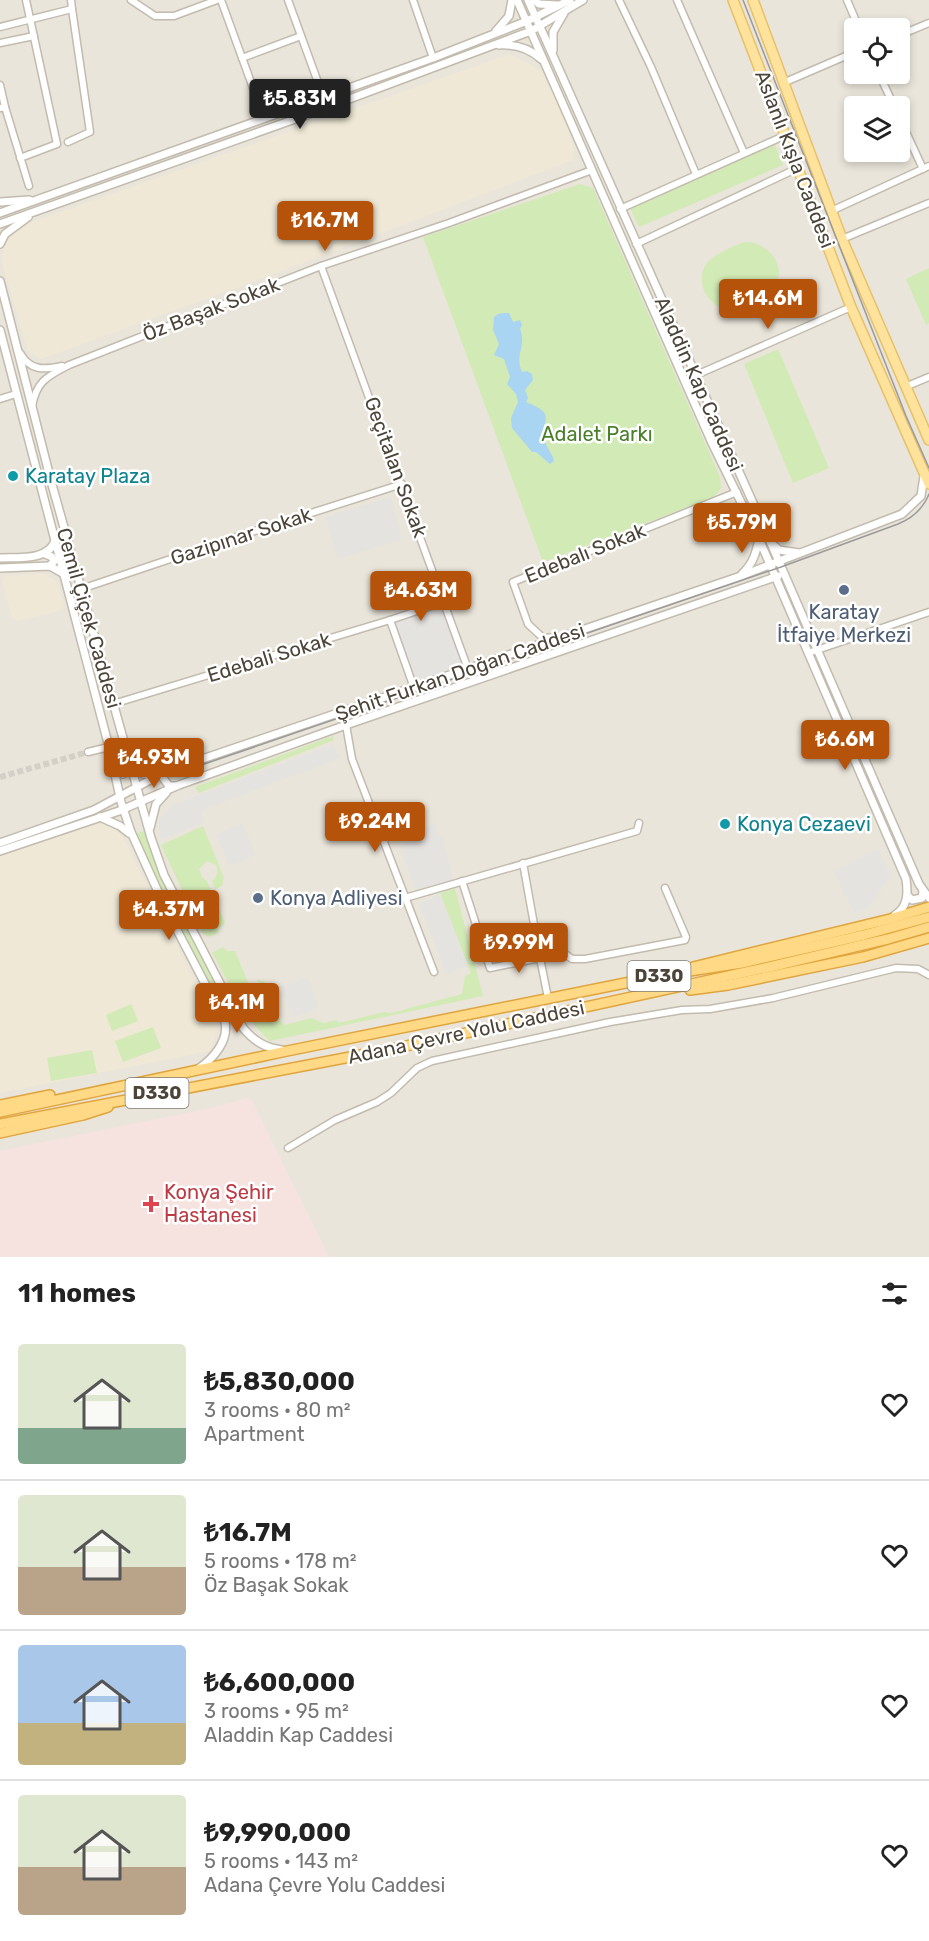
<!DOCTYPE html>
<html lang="en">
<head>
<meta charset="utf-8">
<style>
  :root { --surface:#fff; --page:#f2f2f2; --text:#222; --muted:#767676; --line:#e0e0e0; --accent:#b45309 }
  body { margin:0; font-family:Rubik,sans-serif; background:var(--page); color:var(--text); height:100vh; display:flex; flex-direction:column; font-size:22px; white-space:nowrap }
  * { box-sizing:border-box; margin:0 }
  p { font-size:20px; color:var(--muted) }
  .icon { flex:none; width:33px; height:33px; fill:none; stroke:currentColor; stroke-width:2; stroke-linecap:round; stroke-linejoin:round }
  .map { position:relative; height:1257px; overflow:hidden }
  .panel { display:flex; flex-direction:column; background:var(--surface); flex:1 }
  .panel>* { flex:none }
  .tools { position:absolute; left:844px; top:18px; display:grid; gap:12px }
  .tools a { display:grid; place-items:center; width:66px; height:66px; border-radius:6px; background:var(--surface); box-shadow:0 3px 9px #0003; font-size:30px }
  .price { position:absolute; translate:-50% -51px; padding:0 14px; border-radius:6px; background:var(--accent); color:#fff; font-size:20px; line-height:39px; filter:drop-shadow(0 2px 3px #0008) }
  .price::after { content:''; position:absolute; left:50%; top:36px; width:18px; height:14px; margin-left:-9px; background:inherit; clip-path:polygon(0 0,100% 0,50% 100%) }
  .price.on { background:#222; color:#fff }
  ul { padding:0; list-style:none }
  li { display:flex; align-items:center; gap:18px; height:150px; padding:0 18px }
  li+li { border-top:2px solid var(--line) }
  li span { display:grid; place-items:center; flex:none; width:168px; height:120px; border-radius:6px; color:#555 }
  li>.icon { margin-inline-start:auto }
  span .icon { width:72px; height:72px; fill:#fffc; stroke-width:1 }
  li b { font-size:26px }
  h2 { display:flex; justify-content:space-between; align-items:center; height:72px; padding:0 18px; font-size:26px }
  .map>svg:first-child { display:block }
</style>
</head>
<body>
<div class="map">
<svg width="929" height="1257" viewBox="0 0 929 1257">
  <rect width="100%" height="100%" fill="#f6f3ec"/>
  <path fill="#eae5da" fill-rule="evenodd" d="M0,0H929V1257H0ZM855,28H900V74H855ZM855,106H900V152H855Z"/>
  <g fill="#efe8d6">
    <path d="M510,54L540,70L559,105L574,148L573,160L266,277L41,359L28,351L2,263L3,245L21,226Z"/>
    <path d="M44,573L57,582L64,606L60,611L17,621L12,618L2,581L5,576Z"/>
    <path d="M101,823L113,827L123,837L218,1028L210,1051L0,1093V854L37,840Z"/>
  </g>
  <path fill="#f6e3e0" d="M247,1098L252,1101L329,1257H0V1151L211,1108Z"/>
  <g fill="#d2eab5">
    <path d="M774,143L783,165L639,227L629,206Z"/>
    <path d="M580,184L593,188L720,477L721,488L714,497L543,562L423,237Z"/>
    <path d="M744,242C767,240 790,267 773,289C767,296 756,300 749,303C739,308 733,311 722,308C702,301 694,274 711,259C720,252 733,246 744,242Z"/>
    <path d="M929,268V323L926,325L906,279Z"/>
    <path d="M778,349L829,468L793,483L744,364Z"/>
    <path d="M333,736L334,740L199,793L195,787Z"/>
    <path d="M203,826L224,878L222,886L215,889L212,881C217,876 219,872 216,865L207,861L199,869L202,877L207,881L225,923L219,928L218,933L208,937L202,932L161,845Z"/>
    <path d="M144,831L156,865L230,1014L226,1016L135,834Z"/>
    <path d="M455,888L483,996L270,1041C244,1019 229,982 212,953L223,947L227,951H235L252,992L250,1000L255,1007H263C274,996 261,990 257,979L265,982L281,1022L285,1025L311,1018L324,1023L336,1020L339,1023L384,1012L391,1013L462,994L465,976L471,973L440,893Z"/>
    <path d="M131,1004L138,1021L112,1031L106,1015Z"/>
    <path d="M153,1027L161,1048L123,1062L115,1041Z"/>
    <path d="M92,1050L97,1073L51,1081L47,1058Z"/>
  </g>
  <g fill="#e5e3e0">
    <path d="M390,497L403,539L338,559L325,517Z"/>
    <path d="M442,605L463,668L416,684L394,621Z"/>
    <path d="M333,744L340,758L208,808L201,813L204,823L160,840L159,820L172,805Z"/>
    <path d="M242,823L256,855L230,866L216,834Z"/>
    <path d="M435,823L439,837L443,836L453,880L416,890L399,845L425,835L424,827Z"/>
    <path d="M877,849L891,875L869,906L854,914L834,872Z"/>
    <path d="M440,895L468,966L447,974L419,903Z"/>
    <path d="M307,977L319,1008L292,1018L280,987Z"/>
  </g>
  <path fill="#a9d4f2" d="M505,313H509L513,322L520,320L522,325L520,329C527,347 514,354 522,372L527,371L532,374L533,380L525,390L528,398L526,402C561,416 537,419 546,444C548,450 553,454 554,461L550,464L536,452H532L512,428L511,418L518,402L516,394L507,384L510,377L504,359L494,355L499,344L493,330L494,317L498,314Z"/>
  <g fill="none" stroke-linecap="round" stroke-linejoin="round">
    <path stroke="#d4d0c8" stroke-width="6" stroke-dasharray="6 3" stroke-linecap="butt" d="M0,777L88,752"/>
    <g stroke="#c2bbae" stroke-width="9">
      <g id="minor">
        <path d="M131,0L155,16H174L217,0"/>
        <path d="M221,0L264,118"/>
        <path d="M288,0L323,96"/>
        <path d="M413,0L433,58"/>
        <path d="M619,0L651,67L696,174"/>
        <path d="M677,0L744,153"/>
        <path d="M847,0L859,28"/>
        <path d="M0,27L72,9L71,0"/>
        <path d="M900,35L929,23"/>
        <path d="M0,43L34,36"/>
        <path d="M242,58L301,36"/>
        <path d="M879,74L894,106"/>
        <path d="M783,83L855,52"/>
        <path d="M0,85L5,107"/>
        <path d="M0,108L5,107L29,186"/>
        <path d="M900,119L923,169"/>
        <path d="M68,142L90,132L72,9"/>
        <path d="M20,158L57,144L26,0"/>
        <path d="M620,209L786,135"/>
        <path d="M831,211L929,166"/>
        <path d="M842,239L929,203"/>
        <path d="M636,244L798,168"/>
        <path d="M321,266L468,669"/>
        <path d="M20,353C30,371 44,370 62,366"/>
        <path d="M694,376L851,307"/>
        <path d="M905,387L929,377"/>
        <path d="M0,399L16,394"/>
        <path d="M32,407C36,381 48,376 69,365L321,266L449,223L592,170"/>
        <path d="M81,589L236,537L402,484"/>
        <path d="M390,620L444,602"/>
        <path d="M557,637L543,638L528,624L513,582L737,492"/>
        <path d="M808,653L929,612"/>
        <path d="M113,704L390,620L414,688"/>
        <path d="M346,725L352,759L434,972"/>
        <path d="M88,752L109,747"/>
        <path d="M462,881L490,968L540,958L523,863"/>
        <path d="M405,898L637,831L639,823"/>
        <path d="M548,998L540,958L564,953L572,959H585L685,940L686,937L665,888"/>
        <path d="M288,1148L335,1120L377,1102L391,1093L417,1068L432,1061L610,1022L682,1010L710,1009L773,998L896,968L918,969L929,975"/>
      </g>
    </g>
    <g stroke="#c2bbae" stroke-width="10">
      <g id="tertiary">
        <path d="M517,0L712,443L759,539L906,879C908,893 908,907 895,915"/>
        <path d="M528,0L770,541L919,884L929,898"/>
        <path d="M534,0L539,4L557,5"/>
        <path d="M496,31L509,16L512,0"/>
        <path d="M499,45C516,44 529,48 541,59"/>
        <path d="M553,50V32L564,13"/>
        <path d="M0,202L29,200"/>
        <path d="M0,213L433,58L527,21L570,0"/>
        <path d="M0,224L312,113L531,31L583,0"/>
        <path d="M0,244L5,234L28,217"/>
        <path d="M0,281L51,481L151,838L164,875L243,1028C254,1041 265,1048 282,1050"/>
        <path d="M0,330L109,747L121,802L131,832L165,907L225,1022C229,1041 213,1059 198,1069"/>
        <path d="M771,543L779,550L799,553"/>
        <path d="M45,554L52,557L54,561L50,566"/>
        <path d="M0,558C17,557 48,561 55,541"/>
        <path d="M0,568L50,566L64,574"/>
        <path d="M742,574C753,564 756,553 759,539"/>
        <path d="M114,767L118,772L123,774L130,768V764"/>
        <path d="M132,767L143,774L155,775"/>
        <path d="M167,771L164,774L163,778L169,786H175"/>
        <path d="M100,817L120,826L129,833"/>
        <path d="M150,828L156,804L166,793"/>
        <path d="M0,843L94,810L167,771L738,577L902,514L921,496L924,476"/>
        <path d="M0,851L119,811L179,785L346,725L778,576"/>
        <path d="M908,896L912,900L922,898L923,891"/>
      </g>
    </g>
    <g stroke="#e6c16a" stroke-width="12">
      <g id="primary">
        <path d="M733,0L851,307L929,484"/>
        <path d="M753,0L842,239L929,440"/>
      </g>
    </g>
    <g stroke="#e0a43c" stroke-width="12">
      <g id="trunk">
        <path d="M693,967L890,919L929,907"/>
        <path d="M690,990L728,985L863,957L929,938"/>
        <path d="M0,1105L50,1095"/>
        <path d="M0,1112L287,1051L670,974L742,963L864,935L929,917"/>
        <path d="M0,1124L392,1049L765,968L888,939L929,927"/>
        <path d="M0,1133L83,1115L108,1107"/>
      </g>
    </g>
    <use href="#minor" stroke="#fff" stroke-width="6"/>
    <use href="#tertiary" stroke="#fff" stroke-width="7"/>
    <use href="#primary" stroke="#ffe39c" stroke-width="9"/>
    <use href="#trunk" stroke="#ffd985" stroke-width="9"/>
    <g stroke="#9a9a9a" stroke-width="1.5">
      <path d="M743,0L906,416L929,468"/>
      <path d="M178,773L781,567L898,524C913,518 923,509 929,494"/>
    </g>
  </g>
  <g fill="#0f9aa8" stroke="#fff" stroke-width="2">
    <circle cx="13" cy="476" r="6"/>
    <circle cx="725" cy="824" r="6"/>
  </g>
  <g fill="#5c6f8a" stroke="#fff" stroke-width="2">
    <circle cx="844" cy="590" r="6"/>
    <circle cx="258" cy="898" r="6"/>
  </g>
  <path fill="#e0444e" stroke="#fff" stroke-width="2" d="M148 1195h6v6h6v6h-6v6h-6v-6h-6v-6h6z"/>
  <g text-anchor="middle" stroke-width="5" stroke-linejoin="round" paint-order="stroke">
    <g fill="#fff" stroke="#817c74" stroke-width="1.5">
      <rect x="627.5" y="961" width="63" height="30" rx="4.5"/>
      <rect x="125.5" y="1078" width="63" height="30" rx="4.5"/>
    </g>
    <g font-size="18" font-weight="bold" fill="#4b4439">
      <text x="659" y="982">D330</text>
      <text x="157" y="1099">D330</text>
    </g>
    <g font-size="20" fill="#4b4439" stroke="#fff">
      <text transform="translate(795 159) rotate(69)" y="7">Aslanlı Kışla Caddesi</text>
      <text transform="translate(211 309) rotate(-21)" y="7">Öz Başak Sokak</text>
      <text transform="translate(699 384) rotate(66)" y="7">Aladdin Kap Caddesi</text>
      <text transform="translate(396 467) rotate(70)" y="7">Geçitalan Sokak</text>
      <text transform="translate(241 536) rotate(-18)" y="7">Gazipınar Sokak</text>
      <text transform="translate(585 553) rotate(-22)" y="7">Edebalı Sokak</text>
      <text transform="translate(89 618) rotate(74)" y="7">Cemil Çiçek Caddesi</text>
      <text transform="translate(269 657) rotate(-17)" y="7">Edebali Sokak</text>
      <text transform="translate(460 672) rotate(-19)" y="7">Şehit Furkan Doğan Caddesi</text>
      <text transform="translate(466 1032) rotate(-12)" y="7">Adana Çevre Yolu Caddesi</text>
    </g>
    <g font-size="20" fill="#4a7f2a" stroke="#fff">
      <text x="597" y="441">Adalet Parkı</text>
    </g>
    <g font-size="20" fill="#0d838f" stroke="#fff" text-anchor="start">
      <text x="25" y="483">Karatay Plaza</text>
      <text x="737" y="831">Konya Cezaevi</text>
    </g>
    <g font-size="20" fill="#4e5e75" stroke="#fff">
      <text x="844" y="619">Karatay<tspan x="844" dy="23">İtfaiye Merkezi</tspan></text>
      <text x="270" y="905" text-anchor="start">Konya Adliyesi</text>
    </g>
    <g font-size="20" fill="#be3a42" stroke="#fff" text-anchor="start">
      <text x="164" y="1199">Konya Şehir<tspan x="164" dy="23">Hastanesi</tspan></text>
    </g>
  </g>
</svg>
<div class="tools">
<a><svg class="icon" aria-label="locate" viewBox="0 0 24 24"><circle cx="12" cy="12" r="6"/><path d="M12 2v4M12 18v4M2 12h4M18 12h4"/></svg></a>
<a><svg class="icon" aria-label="layers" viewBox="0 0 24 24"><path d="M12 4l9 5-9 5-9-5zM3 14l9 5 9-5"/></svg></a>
</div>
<b class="price on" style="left:300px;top:130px">₺5.83M</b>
<b class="price" style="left:325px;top:252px">₺16.7M</b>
<b class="price" style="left:768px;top:330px">₺14.6M</b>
<b class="price" style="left:742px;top:554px">₺5.79M</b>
<b class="price" style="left:421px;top:622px">₺4.63M</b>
<b class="price" style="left:845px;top:771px">₺6.6M</b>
<b class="price" style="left:154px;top:789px">₺4.93M</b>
<b class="price" style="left:375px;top:853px">₺9.24M</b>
<b class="price" style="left:169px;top:941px">₺4.37M</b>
<b class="price" style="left:519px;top:974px">₺9.99M</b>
<b class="price" style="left:237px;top:1034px">₺4.1M</b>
</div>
<section class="panel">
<h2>11 homes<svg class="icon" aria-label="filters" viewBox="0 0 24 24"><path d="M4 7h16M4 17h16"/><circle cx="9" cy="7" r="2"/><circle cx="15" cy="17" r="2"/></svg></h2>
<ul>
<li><span style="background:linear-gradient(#dfe7d0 70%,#7fa58c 0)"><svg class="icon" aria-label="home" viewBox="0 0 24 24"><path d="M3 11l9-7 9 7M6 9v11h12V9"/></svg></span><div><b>₺5,830,000</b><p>3 rooms · 80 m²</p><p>Apartment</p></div><svg class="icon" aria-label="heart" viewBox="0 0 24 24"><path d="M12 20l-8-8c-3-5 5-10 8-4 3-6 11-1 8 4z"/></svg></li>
<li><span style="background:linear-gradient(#dfe7d0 60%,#b9a48a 0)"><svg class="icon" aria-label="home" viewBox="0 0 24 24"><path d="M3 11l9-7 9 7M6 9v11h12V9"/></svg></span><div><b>₺16.7M</b><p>5 rooms · 178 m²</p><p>Öz Başak Sokak</p></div><svg class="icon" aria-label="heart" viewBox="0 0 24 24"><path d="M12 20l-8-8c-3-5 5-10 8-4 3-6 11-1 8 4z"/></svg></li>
<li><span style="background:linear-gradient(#a9c7e8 65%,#c2b280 0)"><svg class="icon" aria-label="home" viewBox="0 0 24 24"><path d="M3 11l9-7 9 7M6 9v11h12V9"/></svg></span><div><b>₺6,600,000</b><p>3 rooms · 95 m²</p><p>Aladdin Kap Caddesi</p></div><svg class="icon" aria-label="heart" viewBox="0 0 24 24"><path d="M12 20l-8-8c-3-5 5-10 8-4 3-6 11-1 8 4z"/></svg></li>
<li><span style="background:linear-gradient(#dfe7d0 60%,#b9a48a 0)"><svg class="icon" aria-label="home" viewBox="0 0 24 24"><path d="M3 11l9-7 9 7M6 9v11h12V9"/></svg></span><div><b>₺9,990,000</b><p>5 rooms · 143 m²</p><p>Adana Çevre Yolu Caddesi</p></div><svg class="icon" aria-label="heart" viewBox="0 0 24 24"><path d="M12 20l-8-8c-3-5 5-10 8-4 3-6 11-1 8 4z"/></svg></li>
</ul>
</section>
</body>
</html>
